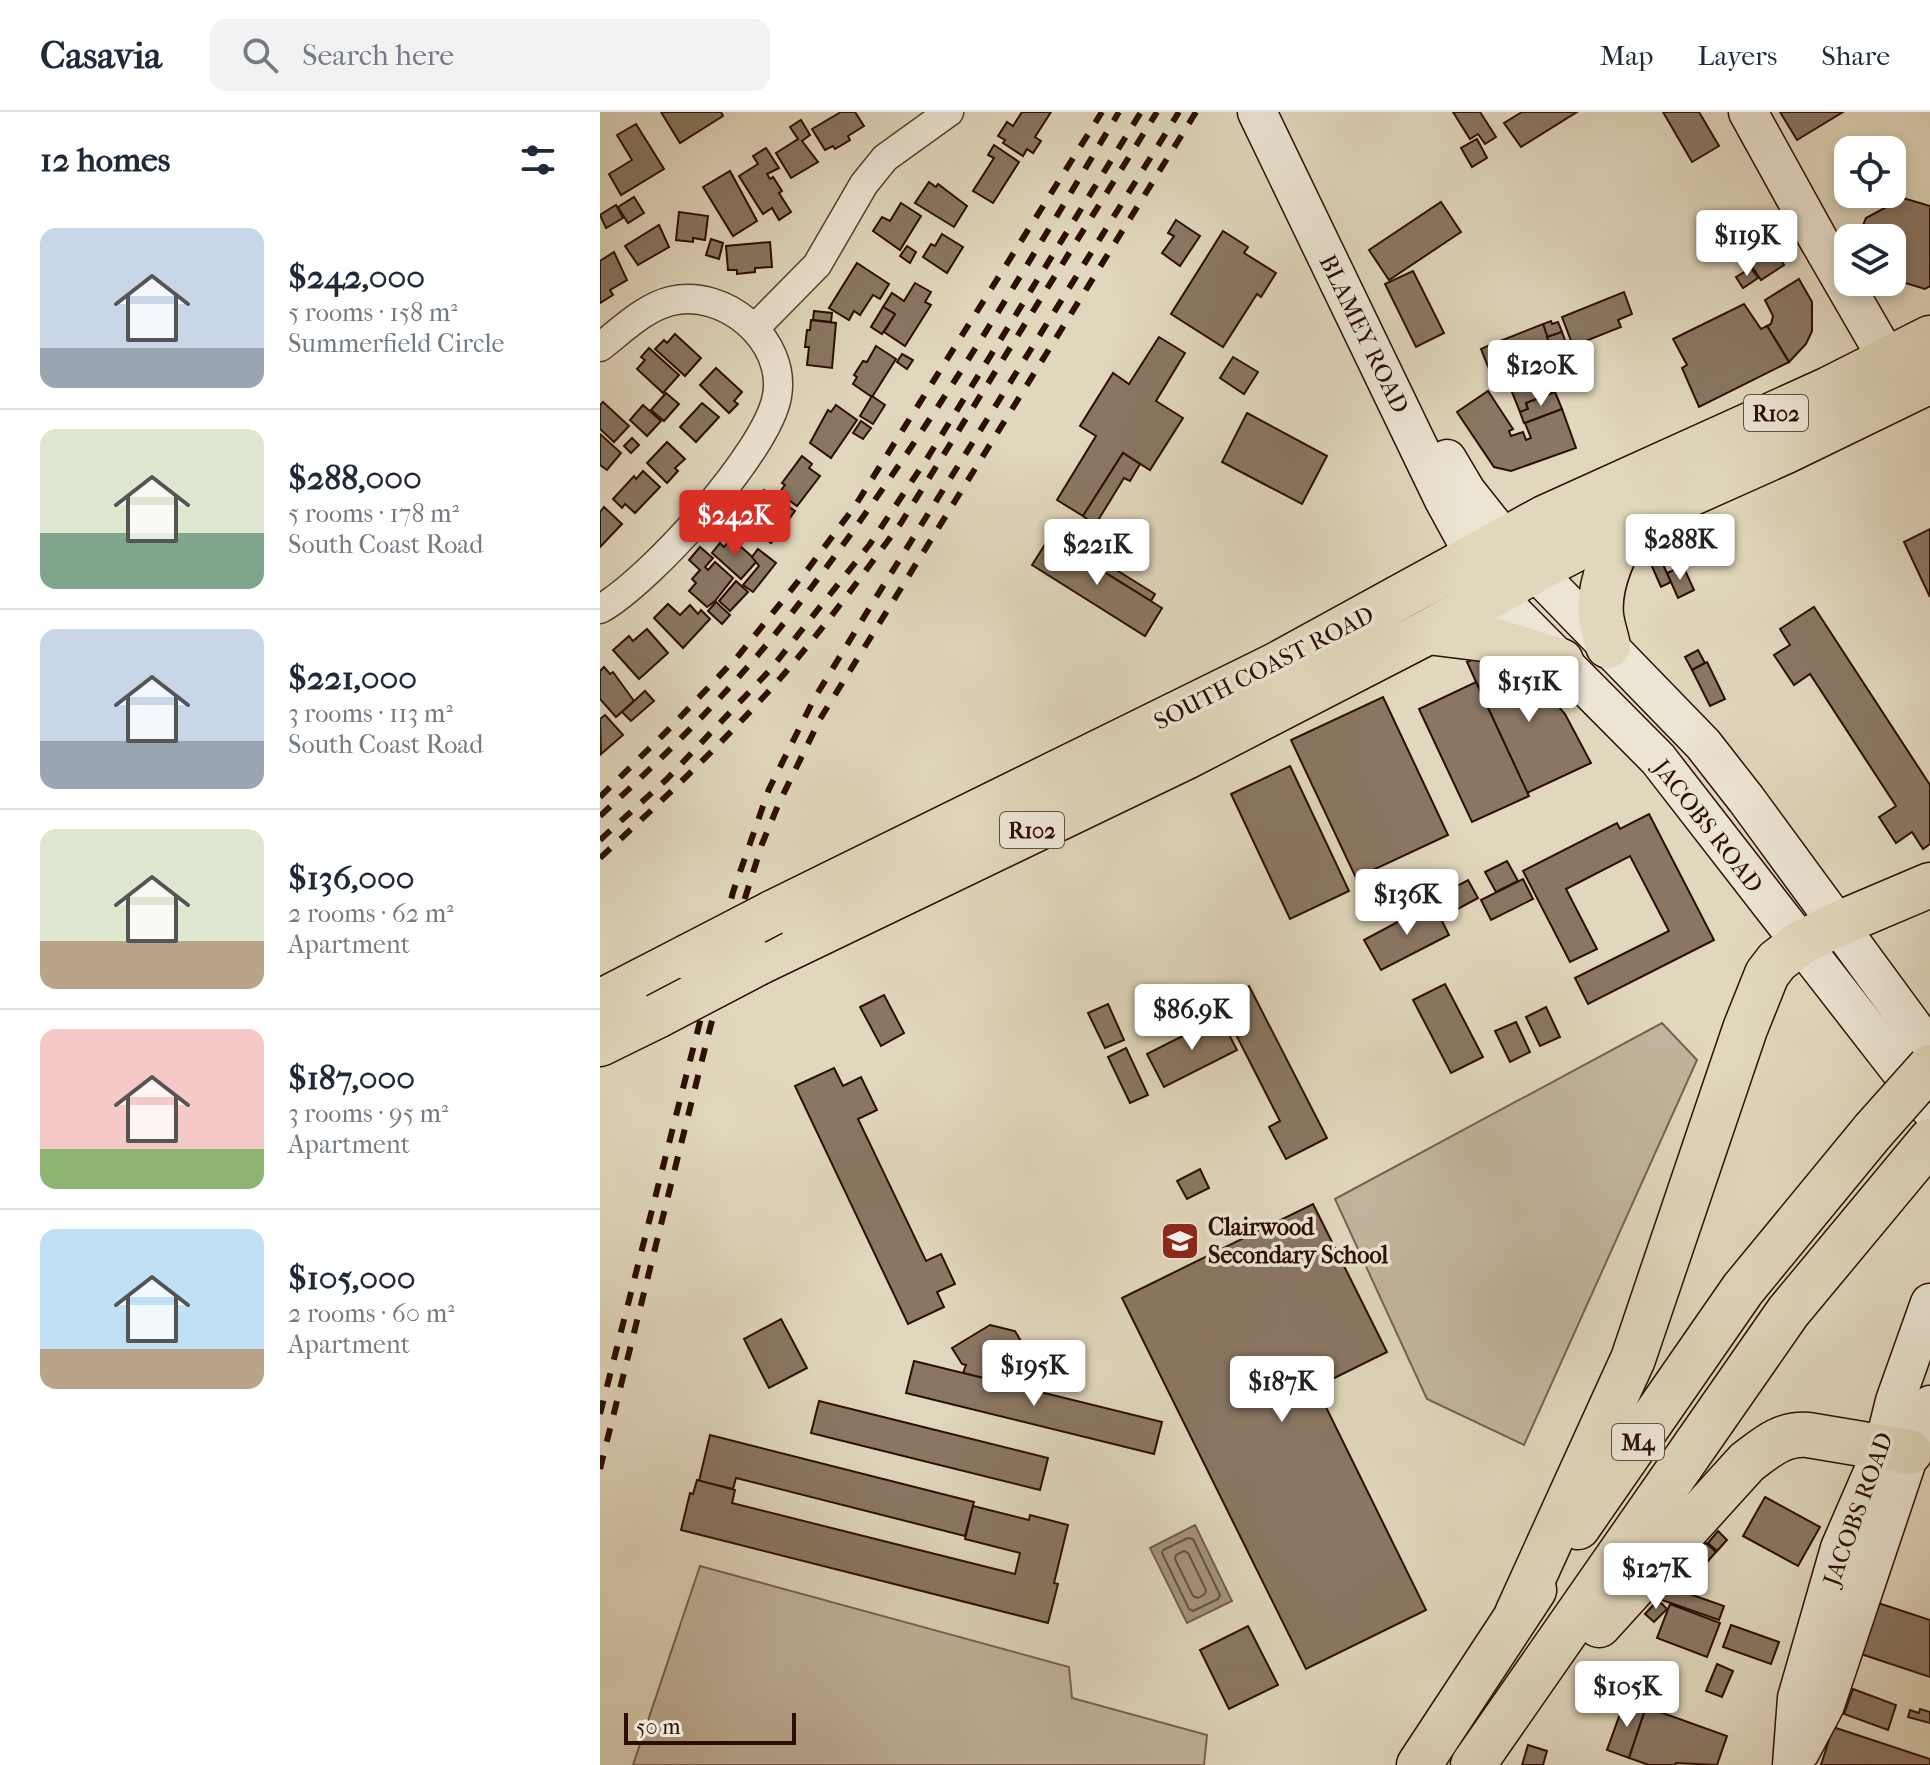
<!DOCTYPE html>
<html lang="en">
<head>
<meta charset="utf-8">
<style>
  :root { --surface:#fff; --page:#f2f2f3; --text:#1f2937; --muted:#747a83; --line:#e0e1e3; --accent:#d93025 }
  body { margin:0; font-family:"IM FELL French Canon",serif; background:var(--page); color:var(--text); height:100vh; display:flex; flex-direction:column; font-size:30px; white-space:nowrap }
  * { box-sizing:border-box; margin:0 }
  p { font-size:26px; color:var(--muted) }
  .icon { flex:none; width:44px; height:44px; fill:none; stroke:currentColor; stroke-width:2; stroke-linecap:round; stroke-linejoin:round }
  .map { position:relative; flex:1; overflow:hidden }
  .side { display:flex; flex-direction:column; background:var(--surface); width:600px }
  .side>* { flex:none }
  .buttons { position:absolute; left:1234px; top:24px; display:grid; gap:16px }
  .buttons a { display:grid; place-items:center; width:72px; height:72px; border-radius:16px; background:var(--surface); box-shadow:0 4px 12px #0003; font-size:40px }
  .scale { position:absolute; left:24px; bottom:20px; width:172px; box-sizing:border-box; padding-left:8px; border:4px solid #2c0e03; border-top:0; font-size:22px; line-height:28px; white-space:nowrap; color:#2c0e03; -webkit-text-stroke:6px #ece5d3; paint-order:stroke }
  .price { position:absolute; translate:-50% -68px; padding:0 18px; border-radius:8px; background:#fff; color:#222; font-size:26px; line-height:52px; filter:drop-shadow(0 2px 4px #0008) }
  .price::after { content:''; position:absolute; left:50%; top:48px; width:24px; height:18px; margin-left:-12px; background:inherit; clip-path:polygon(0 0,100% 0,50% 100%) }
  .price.on { background:var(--accent); color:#fff }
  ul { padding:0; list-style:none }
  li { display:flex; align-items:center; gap:24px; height:200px; padding:0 40px }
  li+li { border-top:2px solid var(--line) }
  li span { display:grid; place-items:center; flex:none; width:224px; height:160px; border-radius:16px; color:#555 }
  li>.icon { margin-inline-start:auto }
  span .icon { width:96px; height:96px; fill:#fffc; stroke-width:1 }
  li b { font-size:34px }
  h2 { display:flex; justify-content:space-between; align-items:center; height:96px; padding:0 40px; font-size:34px }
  header { display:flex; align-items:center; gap:48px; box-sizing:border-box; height:112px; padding:0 40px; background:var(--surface); border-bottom:2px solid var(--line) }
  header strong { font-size:38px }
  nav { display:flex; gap:44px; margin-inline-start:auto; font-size:28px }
  .search { width:560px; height:72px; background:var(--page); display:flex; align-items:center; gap:20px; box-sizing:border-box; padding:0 28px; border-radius:16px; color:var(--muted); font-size:30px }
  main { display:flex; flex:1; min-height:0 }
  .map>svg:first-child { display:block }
</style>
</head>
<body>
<header>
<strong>Casavia</strong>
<div class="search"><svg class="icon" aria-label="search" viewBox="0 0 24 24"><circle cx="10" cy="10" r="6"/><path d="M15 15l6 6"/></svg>Search here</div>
<nav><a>Map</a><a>Layers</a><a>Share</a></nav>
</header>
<main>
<section class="side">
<h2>12 homes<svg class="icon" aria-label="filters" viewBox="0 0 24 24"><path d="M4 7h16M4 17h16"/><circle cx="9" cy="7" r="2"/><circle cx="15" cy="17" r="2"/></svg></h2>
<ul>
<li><span style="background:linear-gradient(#c9d6e8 75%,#9aa5b1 0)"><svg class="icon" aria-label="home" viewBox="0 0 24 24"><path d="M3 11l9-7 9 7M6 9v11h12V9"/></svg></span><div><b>$242,000</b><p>5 rooms · 158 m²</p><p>Summerfield Circle</p></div></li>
<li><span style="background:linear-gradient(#dfe7d0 65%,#7fa58c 0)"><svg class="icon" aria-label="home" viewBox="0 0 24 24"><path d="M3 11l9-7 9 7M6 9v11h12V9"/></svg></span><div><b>$288,000</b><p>5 rooms · 178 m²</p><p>South Coast Road</p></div></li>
<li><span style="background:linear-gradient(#c9d6e8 70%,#9aa5b1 0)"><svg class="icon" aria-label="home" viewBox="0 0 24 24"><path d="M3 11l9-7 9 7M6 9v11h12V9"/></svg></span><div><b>$221,000</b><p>3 rooms · 113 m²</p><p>South Coast Road</p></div></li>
<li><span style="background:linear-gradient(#dfe7d0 70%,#b9a48a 0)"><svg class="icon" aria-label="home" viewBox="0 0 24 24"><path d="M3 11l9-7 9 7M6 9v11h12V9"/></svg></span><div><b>$136,000</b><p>2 rooms · 62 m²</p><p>Apartment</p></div></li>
<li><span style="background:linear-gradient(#f6c9c9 75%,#8fb573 0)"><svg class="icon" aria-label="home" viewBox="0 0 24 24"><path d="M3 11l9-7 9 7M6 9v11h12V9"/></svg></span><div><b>$187,000</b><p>3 rooms · 95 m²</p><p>Apartment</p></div></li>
<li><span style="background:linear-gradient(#bfe0f5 75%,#b9a48a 0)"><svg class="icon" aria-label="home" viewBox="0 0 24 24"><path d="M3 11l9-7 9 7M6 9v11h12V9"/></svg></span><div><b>$105,000</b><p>2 rooms · 60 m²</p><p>Apartment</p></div></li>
</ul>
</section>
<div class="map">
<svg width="1330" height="1653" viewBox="0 0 1330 1653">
  <rect width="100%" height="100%" fill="#e1d7bc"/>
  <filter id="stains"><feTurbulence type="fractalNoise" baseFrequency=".0025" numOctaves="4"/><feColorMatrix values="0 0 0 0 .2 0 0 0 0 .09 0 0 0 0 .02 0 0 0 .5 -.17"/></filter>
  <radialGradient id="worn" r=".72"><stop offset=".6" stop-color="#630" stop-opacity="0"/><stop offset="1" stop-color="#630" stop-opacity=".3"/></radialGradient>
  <g fill="#c2b59d" stroke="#776250" stroke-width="2">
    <path d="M1062,911L1097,948L924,1333L827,1287L735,1087Z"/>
    <path d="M100,1454L469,1555L472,1586L607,1623L604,1653H33Z"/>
  </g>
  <path fill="#a3937d" stroke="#735e4c" stroke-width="2" d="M595,1413L632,1489L587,1511L550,1436Z"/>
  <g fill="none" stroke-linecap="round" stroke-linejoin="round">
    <g stroke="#685040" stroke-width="2">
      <path d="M588,1426L593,1427L620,1483L618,1487L593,1499L589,1497L562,1441L563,1438Z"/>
      <path d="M584,1439L588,1441L606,1478L605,1482L598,1486L593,1484L575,1447L576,1443Z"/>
    </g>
  </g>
  <g fill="#8a7763" stroke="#2c0e03" stroke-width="2">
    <path d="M61,0H121L123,4L80,31Z"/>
    <path d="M241,0H255L264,14L248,24L250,28L235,37L233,34L225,38L212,17Z"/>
    <path d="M422,0H451L435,25L441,29L433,41L427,37L423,44L403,31L405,28L398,24L407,10L413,14Z"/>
    <path d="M853,0H880L896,25L885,32L878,22L870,27Z"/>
    <path d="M922,0H977L921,35L904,11Z"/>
    <path d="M1063,0H1099L1119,34L1092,50Z"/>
    <path d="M1180,0H1243L1197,28Z"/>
    <path d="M201,8L210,23L202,29L218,50L191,66L176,41L198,27L190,15Z"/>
    <path d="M36,12L64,57L21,83L9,62L32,48L17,23Z"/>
    <path d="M877,27L887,46L872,55L861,36Z"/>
    <path d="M394,33L419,50L393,91L373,79L394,46L388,43Z"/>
    <path d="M166,36L179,56L167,62L170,67L173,65L182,79L179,81L191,100L179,108L172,96L163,102L139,64L158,52L153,44Z"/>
    <path d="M130,59L157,109L133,124L103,75Z"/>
    <path d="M329,70L336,75L338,72L367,94L354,115L315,91Z"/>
    <path d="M34,85L44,101L28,111L18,95Z"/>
    <path d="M1303,86L1330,94V174L1325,177L1292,167V126H1261L1259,123L1266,106Z"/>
    <path d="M841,90L861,120L789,168L769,138Z"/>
    <path d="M301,91L321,104L300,138L273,119L282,105L290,109Z"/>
    <path d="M16,93L23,106L6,116L0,103Z"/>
    <path d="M79,100L108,104L105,128L93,126V130L76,128Z"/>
    <path d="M576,108L600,124L580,154L562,141L574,124L568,121Z"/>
    <path d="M59,113L69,135L38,153L25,134Z"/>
    <path d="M623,119L648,135L644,141L676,161L661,185L657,182L623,235L571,202Z"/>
    <path d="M342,122L363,135L347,161L323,145L331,132L335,134Z"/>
    <path d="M111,127L123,131L119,147L106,143Z"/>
    <path d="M170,130L172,155L155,156V160L137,162V158H128L126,134Z"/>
    <path d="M1171,132L1184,153L1161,168L1147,147Z"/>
    <path d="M307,134L316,140L310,151L300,144Z"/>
    <path d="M14,140L27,168L10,178L13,183L0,191V149Z"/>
    <path d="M257,151L289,172L280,187L273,183L260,203L254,199L249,208L229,196Z"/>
    <path d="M1151,156L1158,166L1143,176L1136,165Z"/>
    <path d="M813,159L844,221L816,235L785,172Z"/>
    <path d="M1199,167L1212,190V219L1206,232L1189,250L1167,214L1171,212L1173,204L1165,188Z"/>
    <path d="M315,171L331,180L325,190L331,193L305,234L284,220L295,202L283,195L292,181L304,189Z"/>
    <path d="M1024,180L1032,202L1018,208L1021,215L973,234L962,205Z"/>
    <path d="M1144,192L1161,217L1167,214L1189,250L1099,295L1082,256L1087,253L1073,227Z"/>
    <path d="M283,195L295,202L282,222L271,215Z"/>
    <path d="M214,199L232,201L231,210L213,208Z"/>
    <path d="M211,208L236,211L232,256L207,253L209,235H205L207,218H210Z"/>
    <path d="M951,209L952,212L958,210L962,220L947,225L943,212Z"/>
    <path d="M943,212L952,238L910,255L900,229Z"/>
    <path d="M962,220L975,256L961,261L954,235L951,236L947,225Z"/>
    <path d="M75,222L101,246L85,264L55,237L64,228L67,231Z"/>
    <path d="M559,225L585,241L556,289L583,306L550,358L523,341L483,404L457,388L496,324L480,314L513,261L529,272Z"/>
    <path d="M892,232L894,237L900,235L906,251L889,257L881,237Z"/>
    <path d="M276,234L296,247L272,285L253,272L257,265L254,263L263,249L267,250Z"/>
    <path d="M49,236L79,263L63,281L37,257L45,248L41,245Z"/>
    <path d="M302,242L313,248L307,257L297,250Z"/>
    <path d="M633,245L658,260L644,282L620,266Z"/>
    <path d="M116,256L142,280L134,289L138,292L129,301L100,273Z"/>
    <path d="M946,256L955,280L926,291L928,297L920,300L908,270Z"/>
    <path d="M888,279L913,317L909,319L911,324L923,320L926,328L931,326L925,311L962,297L976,336L911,359L894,355L857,300Z"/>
    <path d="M955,280L962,297L924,311L920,300L928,297L926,291Z"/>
    <path d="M66,281L79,292L64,309L51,298Z"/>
    <path d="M272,284L285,293L273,312L260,304Z"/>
    <path d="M3,290L29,314L14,330L0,317V293Z"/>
    <path d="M102,291L119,305L96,330L80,315Z"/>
    <path d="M43,293L61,309L47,324L30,308Z"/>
    <path d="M236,293L257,308L231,346L210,331L228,298L231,300Z"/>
    <path d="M647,301L727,344L702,392L622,350Z"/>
    <path d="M261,309L271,316L263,327L253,321Z"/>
    <path d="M0,322L21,341L7,358L0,353Z"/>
    <path d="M32,326L39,333L31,341L24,334Z"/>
    <path d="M67,330L85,347L75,356L78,359L67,371L47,351Z"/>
    <path d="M523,341L540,352L530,369L524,366L481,436L555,482L551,489L468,437L487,407L483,404Z"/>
    <path d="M202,344L212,352L209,356L220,364L197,394L179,381L185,373L182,371Z"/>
    <path d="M43,359L60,375L35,401L25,392L22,396L13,387L34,364L36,367Z"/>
    <path d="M164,378L195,399L171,431L162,424L165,421L154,413L165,400L154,392Z"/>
    <path d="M4,395L22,412L0,435V400Z"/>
    <path d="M1330,417V485L1304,430Z"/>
    <path d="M131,426L157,449L141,467L112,441L120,431L124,435Z"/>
    <path d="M449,426L562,496L545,524L432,453Z"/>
    <path d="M100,435L113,446L105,455L108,458L115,450L133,466L115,489L107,495L89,479L96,471L92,467L100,458L89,448Z"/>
    <path d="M158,437L176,451L153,480L143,473L159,454L152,445Z"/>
    <path d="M1057,439L1071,470L1061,475L1047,443Z"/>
    <path d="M1083,454L1094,478L1078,486L1067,461Z"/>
    <path d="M136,469L148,480L130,499L119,489Z"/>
    <path d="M116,490L130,503L122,512L108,499Z"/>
    <path d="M68,492L80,503L90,493L98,502L101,498L110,507L83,536L54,506Z"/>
    <path d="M1214,495L1330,673V732L1323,737L1312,720L1296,731L1279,705L1296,694L1210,562L1194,573L1174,543L1190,533L1180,517Z"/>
    <path d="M47,517L68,541L39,567L13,538L29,524L33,529Z"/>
    <path d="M1098,538L1105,551L1092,558L1085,545Z"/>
    <path d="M882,543L930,562L965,602L991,651L927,681L867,550Z"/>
    <path d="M1107,550L1125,587L1110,594L1092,558Z"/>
    <path d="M4,555L10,562L13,560L34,589L16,605L0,587V559Z"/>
    <path d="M876,570L929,684L872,710L819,597Z"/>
    <path d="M45,579L54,589L31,609L22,600Z"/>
    <path d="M783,585L848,723L756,766L691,628Z"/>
    <path d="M5,603L23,623L1,642L0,607Z"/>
    <path d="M690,654L749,779L690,807L631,682Z"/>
    <path d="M1049,702L1114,828L988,892L975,866L1069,819L1030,744L966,777L997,837L970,850L923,759L1017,711L1020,717Z"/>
    <path d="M907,749L918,769L896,780L885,760Z"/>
    <path d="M923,767L933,787L891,808L881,788Z"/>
    <path d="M868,768L878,786L845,804L838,790L848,785L846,780Z"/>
    <path d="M833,791L849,823L781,858L764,828Z"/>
    <path d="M845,872L883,945L851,961L813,888Z"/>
    <path d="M649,874L727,1026L686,1047L669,1015L680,1009L627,905L636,901L628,885Z"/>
    <path d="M284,883L304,921L281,934L260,895Z"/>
    <path d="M508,892L524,928L505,936L488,901Z"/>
    <path d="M946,895L960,925L940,934L926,905Z"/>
    <path d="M620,905L637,938L564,975L547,942Z"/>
    <path d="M916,910L930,940L910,950L895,919Z"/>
    <path d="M526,936L548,983L530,991L508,945Z"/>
    <path d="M234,956L243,974L261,965L277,998L258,1007L326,1149L341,1142L355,1172L337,1180L344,1195L308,1212L195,974Z"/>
    <path d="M600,1057L609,1076L587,1087L577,1069Z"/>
    <path d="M713,1092L787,1240L716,1275L826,1498L706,1557L522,1186Z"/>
    <path d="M181,1207L207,1256L169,1276L144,1227Z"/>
    <path d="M390,1213L415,1219L432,1248L409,1244L384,1258L383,1266L363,1261L366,1253L362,1252L352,1236Z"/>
    <path d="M314,1249L562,1310L554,1342L306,1281Z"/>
    <path d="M219,1289L448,1346L440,1378L211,1321Z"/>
    <path d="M110,1323L374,1390L365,1424L136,1366L133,1377L99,1369Z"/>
    <path d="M97,1368L135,1378L132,1391L415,1462L420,1441L365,1427L373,1394L429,1408L430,1403L468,1413L454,1471L458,1472L448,1511L81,1418L90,1381L93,1382Z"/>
    <path d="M1165,1385L1220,1415L1198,1454L1143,1424Z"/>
    <path d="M1118,1419L1127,1428L1117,1439L1108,1431Z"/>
    <path d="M1106,1431L1116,1440L1081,1479L1124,1494L1119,1508L1059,1487L1068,1474Z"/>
    <path d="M1058,1488L1067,1497L1054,1510L1045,1502Z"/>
    <path d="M1275,1490L1330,1508V1565L1258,1541Z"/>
    <path d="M1070,1492L1120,1511L1107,1545L1057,1526Z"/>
    <path d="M1131,1513L1179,1530L1171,1552L1123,1535Z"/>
    <path d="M648,1514L678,1573L629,1597L600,1538Z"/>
    <path d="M1117,1552L1133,1559L1122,1585L1106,1579Z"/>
    <path d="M1253,1577L1296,1593L1288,1618L1244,1602Z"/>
    <path d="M1025,1588L1046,1595L1029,1646L1007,1638Z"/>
    <path d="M1046,1595L1127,1624L1117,1653L1076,1651L1075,1653H1049L1029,1646Z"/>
    <path d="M1320,1597L1330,1600V1611L1308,1605L1310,1598L1319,1601Z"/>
    <path d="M1233,1615L1330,1647V1653H1221Z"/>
    <path d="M928,1633L947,1639L943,1653H922Z"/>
  </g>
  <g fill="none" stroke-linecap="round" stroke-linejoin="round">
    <g stroke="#594031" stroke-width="31">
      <g id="street">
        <path d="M155,216L217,153L264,72L285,46L349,0"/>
        <path d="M0,235C21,219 45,195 71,189C124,176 187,228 177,284C168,339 49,470 0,497"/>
      </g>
    </g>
    <g stroke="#2c0e03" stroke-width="41">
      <g id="secondary">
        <path d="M657,0L844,388L874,443L914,502L1058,647L1330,997"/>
        <path d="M1148,0L1217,125L1302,272"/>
        <path d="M847,347L866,379L904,427L1103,632L1146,687L1330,938"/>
        <path d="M1200,1640L1225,1593L1310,1340L1330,1293"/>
        <path d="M1192,1653L1197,1586L1240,1436L1283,1337L1295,1289L1330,1191"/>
      </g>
    </g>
    <g stroke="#2c0e03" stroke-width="47">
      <g id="highway">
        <path d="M828,520L892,528L961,549"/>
        <path d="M1008,534C1006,524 1002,513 1001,503C998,470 1016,435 1032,408"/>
        <path d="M172,801L676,553L944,406L1229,277L1330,226"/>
        <path d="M158,851L586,645L828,520L934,459L1032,408L1184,340L1330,269"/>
        <path d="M0,890L87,845"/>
        <path d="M0,932L57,904"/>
        <path d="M978,1415L1143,1177L1273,1019"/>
        <path d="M917,1502L1033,1247L1145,917L1167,862L1177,849L1199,832L1238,812L1330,773"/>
        <path d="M999,1513L1147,1350C1167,1335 1182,1321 1208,1323L1310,1340"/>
        <path d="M819,1653L934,1478"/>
        <path d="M873,1653L1188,1200L1330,1029"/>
      </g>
    </g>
    <use href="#street" stroke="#ece5d3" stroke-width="28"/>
    <use href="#secondary" stroke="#ece5d3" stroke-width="38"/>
    <use href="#highway" stroke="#e1d7bc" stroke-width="44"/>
    <g stroke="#2c0e03" stroke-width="6" stroke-dasharray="14 14" stroke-linecap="butt">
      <path d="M0,685L69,617L139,543L208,457L255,394L502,0"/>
      <path d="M0,704C68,641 135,575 191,502C314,344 417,171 519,0"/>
      <path d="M0,728L67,667L170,558L270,432L328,345L541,0"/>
      <path d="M0,746C61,690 122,632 177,570C222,519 261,465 301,411L557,0"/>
      <path d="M0,1302L133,780L169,677L214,587L275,487L579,0"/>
      <path d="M0,1357L109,920L145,786L162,732L179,691L220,607L596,0"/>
    </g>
    <g stroke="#2c0e03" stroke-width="47" stroke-linecap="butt">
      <g id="highway-bridge">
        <path d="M87,845L172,801"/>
        <path d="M57,904L158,851"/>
        <path d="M1273,1019L1330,955"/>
      </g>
    </g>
    <use href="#highway-bridge" stroke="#e1d7bc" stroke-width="44"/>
  </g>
  <defs>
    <g id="school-square" transform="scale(2)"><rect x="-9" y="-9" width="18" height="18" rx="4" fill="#8f2418" stroke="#ece5d3"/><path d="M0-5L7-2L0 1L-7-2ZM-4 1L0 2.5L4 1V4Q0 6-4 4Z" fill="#fff"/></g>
  </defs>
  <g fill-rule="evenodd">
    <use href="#school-square" x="580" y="1129"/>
  </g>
  <g text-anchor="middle" stroke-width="7" stroke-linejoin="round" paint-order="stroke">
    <g fill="#ece5d3" stroke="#664e41" stroke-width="2">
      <rect x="1144" y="283" width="64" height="36" rx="6"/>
      <rect x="400" y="700" width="64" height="36" rx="6"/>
      <rect x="1012" y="1312" width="52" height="36" rx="6"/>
    </g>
    <g font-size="22" font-weight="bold" fill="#2c0e03">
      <text x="1176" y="309">R102</text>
      <text x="432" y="726">R102</text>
      <text x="1038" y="1338">M4</text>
    </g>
    <g font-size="24" fill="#2c0e03" stroke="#ece5d3">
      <text transform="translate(764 222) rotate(64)" y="8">BLAMEY ROAD</text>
      <text transform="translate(664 556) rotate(-27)" y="8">SOUTH COAST ROAD</text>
      <text transform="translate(1108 714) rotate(52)" y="8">JACOBS ROAD</text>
      <text transform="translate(1258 1397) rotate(-70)" y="8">JACOBS ROAD</text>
    </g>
    <g font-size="24" font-weight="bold" fill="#2c0e03" stroke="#ece5d3" text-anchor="start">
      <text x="608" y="1123">Clairwood<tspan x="608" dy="28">Secondary School</tspan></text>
    </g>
  </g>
  <rect width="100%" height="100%" filter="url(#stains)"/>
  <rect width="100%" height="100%" fill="url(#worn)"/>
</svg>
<div class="buttons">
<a><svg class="icon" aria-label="locate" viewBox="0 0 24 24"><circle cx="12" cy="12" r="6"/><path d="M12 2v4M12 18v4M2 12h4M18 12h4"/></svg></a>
<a><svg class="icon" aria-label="layers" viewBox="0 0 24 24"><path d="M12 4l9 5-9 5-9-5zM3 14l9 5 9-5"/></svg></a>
</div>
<div class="scale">50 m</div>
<b class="price" style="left:1147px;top:166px">$119K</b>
<b class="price" style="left:941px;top:296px">$120K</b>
<b class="price on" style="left:135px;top:446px">$242K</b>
<b class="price" style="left:1080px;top:470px">$288K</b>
<b class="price" style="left:497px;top:475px">$221K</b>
<b class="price" style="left:929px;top:612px">$151K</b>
<b class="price" style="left:807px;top:825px">$136K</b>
<b class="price" style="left:592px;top:940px">$86.9K</b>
<b class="price" style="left:434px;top:1296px">$195K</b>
<b class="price" style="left:682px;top:1312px">$187K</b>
<b class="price" style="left:1056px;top:1499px">$127K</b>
<b class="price" style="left:1027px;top:1617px">$105K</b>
</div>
</main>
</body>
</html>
